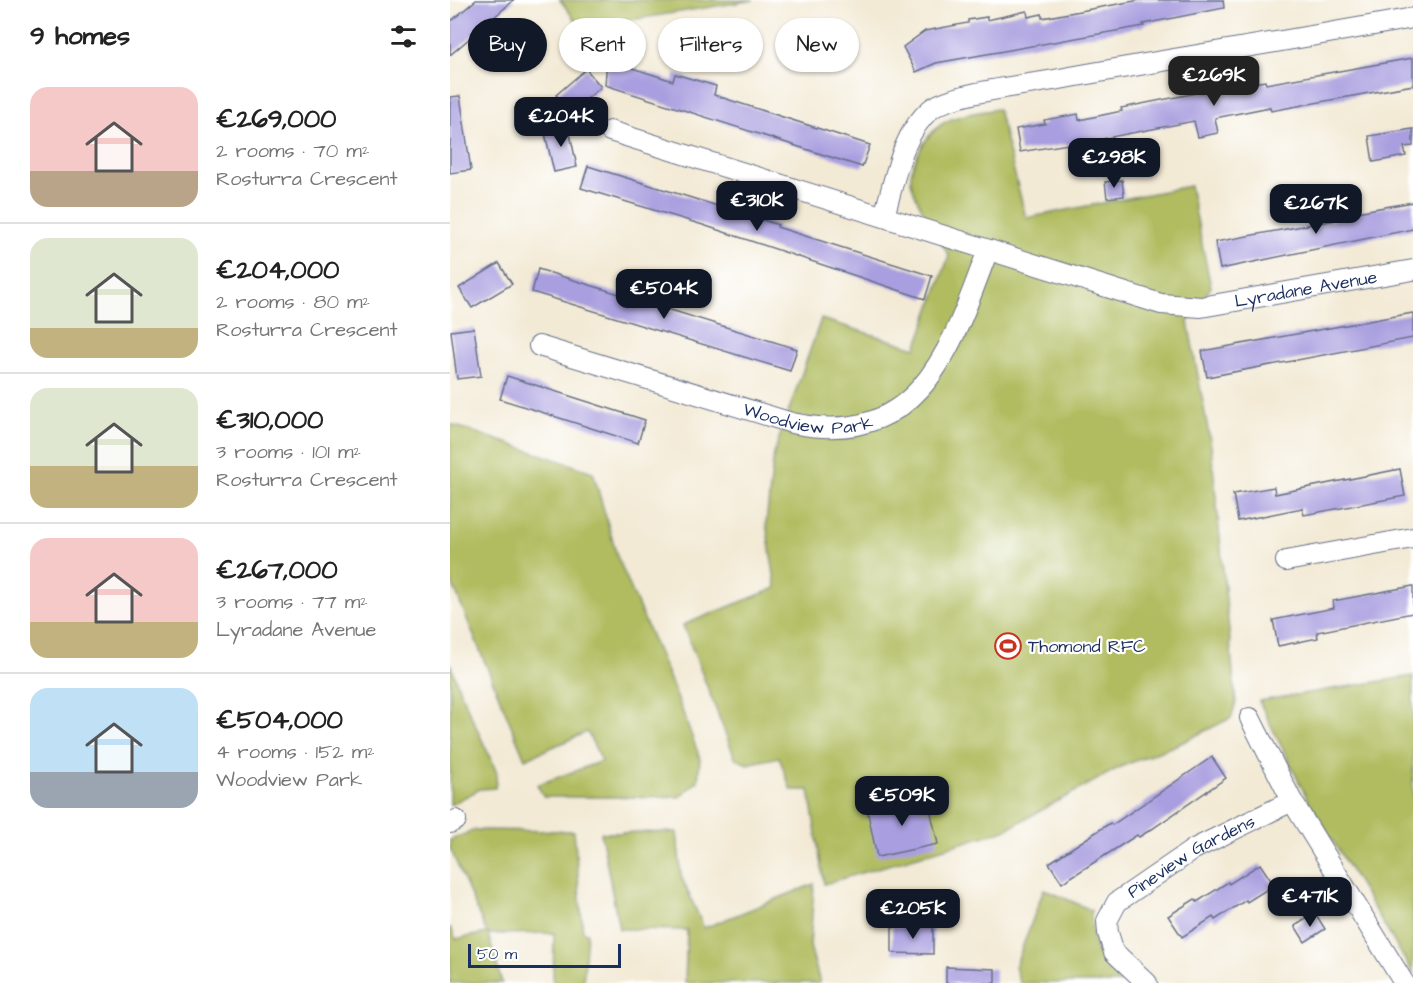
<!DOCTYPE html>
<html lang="en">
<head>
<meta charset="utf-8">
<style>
  :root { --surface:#fff; --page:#f2f2f2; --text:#222; --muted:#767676; --line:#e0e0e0; --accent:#111827 }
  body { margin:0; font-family:"Architects Daughter",sans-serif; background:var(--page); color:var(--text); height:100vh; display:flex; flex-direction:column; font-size:22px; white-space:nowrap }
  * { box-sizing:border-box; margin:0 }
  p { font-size:20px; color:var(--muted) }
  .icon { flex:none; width:33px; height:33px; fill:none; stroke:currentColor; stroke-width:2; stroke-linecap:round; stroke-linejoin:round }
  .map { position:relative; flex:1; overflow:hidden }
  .sheet { display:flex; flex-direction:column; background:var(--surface); width:450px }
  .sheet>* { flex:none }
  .guide { position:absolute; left:18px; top:18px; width:570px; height:54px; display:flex; gap:12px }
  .scale { position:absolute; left:18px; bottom:15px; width:153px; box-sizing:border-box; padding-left:6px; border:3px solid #1b2f5e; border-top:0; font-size:16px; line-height:21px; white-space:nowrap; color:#1b2f5e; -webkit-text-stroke:4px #fff; paint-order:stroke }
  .price { position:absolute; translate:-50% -51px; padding:0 14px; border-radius:12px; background:var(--accent); color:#fff; font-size:20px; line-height:39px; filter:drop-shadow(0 2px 3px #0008) }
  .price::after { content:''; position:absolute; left:50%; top:36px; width:18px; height:14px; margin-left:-9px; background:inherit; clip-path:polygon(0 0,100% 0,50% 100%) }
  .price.selected { background:#222; color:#fff }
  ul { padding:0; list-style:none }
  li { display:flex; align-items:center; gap:18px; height:150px; padding:0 30px }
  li+li { border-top:2px solid var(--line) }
  li span { display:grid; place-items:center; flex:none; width:168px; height:120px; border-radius:18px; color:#555 }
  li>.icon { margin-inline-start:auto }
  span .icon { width:72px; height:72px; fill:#fffc; stroke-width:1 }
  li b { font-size:26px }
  h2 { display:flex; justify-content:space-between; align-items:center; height:72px; padding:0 30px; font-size:26px }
  .chip { padding:0 21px; border-radius:27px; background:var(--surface); box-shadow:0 2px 4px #0004; font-size:21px; line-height:54px }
  .chip.selected { background:var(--accent); color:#fff }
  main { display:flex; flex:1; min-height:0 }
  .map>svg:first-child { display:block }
</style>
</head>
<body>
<main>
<section class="sheet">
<h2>9 homes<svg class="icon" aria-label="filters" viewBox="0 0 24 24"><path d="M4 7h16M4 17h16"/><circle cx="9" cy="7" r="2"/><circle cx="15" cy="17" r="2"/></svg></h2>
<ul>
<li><span style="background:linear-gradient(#f6c9c9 70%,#b9a48a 0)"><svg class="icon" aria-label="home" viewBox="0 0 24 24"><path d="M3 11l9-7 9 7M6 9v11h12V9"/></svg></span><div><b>€269,000</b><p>2 rooms · 70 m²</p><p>Rosturra Crescent</p></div></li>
<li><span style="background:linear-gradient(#dfe7d0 75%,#c2b280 0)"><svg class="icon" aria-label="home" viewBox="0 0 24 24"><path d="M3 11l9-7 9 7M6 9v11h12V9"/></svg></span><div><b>€204,000</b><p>2 rooms · 80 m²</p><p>Rosturra Crescent</p></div></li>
<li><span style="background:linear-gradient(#dfe7d0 65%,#c2b280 0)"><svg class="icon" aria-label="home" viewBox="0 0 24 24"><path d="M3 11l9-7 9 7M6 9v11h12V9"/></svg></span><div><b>€310,000</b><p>3 rooms · 101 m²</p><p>Rosturra Crescent</p></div></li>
<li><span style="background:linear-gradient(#f6c9c9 70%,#c2b280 0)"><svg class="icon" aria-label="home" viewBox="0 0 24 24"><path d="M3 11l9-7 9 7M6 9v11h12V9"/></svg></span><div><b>€267,000</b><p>3 rooms · 77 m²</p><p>Lyradane Avenue</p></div></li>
<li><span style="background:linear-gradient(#bfe0f5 70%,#9aa5b1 0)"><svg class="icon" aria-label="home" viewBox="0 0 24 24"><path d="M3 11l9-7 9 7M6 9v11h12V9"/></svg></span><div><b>€504,000</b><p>4 rooms · 152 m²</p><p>Woodview Park</p></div></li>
</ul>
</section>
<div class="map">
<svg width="963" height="983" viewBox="0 0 963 983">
  <rect width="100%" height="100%" fill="#fff"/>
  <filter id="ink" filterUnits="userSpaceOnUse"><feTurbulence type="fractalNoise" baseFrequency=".0167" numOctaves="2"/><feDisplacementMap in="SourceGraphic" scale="12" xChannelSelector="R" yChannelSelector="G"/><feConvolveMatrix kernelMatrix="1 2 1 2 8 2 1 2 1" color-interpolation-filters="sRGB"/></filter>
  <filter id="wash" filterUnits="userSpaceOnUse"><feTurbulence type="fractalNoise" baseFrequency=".008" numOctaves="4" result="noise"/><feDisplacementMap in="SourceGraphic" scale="24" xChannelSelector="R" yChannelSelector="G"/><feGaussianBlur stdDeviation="1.35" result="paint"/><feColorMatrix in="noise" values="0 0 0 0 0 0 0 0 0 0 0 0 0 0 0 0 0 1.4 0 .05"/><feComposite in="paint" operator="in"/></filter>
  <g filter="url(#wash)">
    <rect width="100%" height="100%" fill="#f3ead5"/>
    <g fill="#b0bc5e" stroke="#66765e" stroke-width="1.5">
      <path d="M110,0H304L131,28Z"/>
      <path d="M548,109L576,218L740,186L761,287L738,322L761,446L786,703L781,718L731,743L670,767L555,830L374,884L359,790H341L329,757L297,764L285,758L233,625L326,588L316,523L324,453L371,319L466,348L499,256C489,237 464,201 461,181C460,171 464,163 468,154C486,116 510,115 548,109Z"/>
      <path d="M0,424L143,472L167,556L224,689L250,758L248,781L229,797H94L87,785L152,761L137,732L75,759L0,578Z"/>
      <path d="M0,663L10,691L47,773L45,788L30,789L0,805Z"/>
      <path d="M963,676V973L858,800L809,701Z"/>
      <path d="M25,830L124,831L133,932L137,933L133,983H103L104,933L38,934L52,983H0V927L6,939L37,933L0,848V840Z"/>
      <path d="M227,832L231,876L254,928L364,884L360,946L370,983H235L237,930L169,929L151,833Z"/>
      <path d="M594,889L641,910C642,944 645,959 671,983H570L565,967Z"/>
    </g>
    <g id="blocks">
      <g fill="#a99edf">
        <path d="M26,0H64L0,55V22Z"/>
        <path d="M690,0H773L774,8L693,24L694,26L486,63L466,72L453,47L475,31L518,23V20L537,17V20L577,11L578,17L592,14V18Z"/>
        <path d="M963,58V85L821,111L820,107L765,118L768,133L748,137L744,121L666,136L637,142L640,158L621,162L618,144L570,152L566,129L595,124L594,120L628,114L629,120L672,111L671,108L767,89L815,81L816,84Z"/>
        <path d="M157,60L223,81L225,74L266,86L264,95L420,145L412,167L155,85Z"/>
        <path d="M136,69L151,87L122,112L106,95Z"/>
        <path d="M10,96L21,170L0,173V97Z"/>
        <path d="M118,124L127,167L104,172L94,129Z"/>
        <path d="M963,129V146L954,147L956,156L923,162L919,136Z"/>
        <path d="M138,166L310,219L328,225L327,227L482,276L475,299L253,225L131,188Z"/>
        <path d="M672,180L674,196L657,198L655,182Z"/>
        <path d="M963,202V229L770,269L765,242L885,220V216Z"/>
        <path d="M49,263L62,284L22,308L9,288Z"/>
        <path d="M88,269L347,349L340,371L82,292Z"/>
        <path d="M963,313V338L757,377L752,351Z"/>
        <path d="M24,328L31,376L7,379L1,331Z"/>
        <path d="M57,376L195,420L188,443L50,399Z"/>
        <path d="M950,469L955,496L854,515L852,508L788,521L783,494L824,487L825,494Z"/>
        <path d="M963,586V613L867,632L868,638L828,646L823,620L884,608L883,601Z"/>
        <path d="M762,757L776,778L702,829L689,837L687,835L612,883L599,863L660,823L662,825Z"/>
        <path d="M470,797L473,811L480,809L488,844L427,857L417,809Z"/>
        <path d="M810,864L824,885L797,902L796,900L765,920L763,917L732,937L718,916L745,899L747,902L778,882L779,884Z"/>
        <path d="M865,913L875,929L855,942L845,926Z"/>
        <path d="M442,927H483V954L442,953Z"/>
        <path d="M496,967L545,969V983H496Z"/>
      </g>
    </g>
  </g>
  <g filter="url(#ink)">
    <use href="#blocks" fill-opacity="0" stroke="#677088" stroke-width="1.5"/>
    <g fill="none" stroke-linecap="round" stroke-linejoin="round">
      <g stroke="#677088" stroke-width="22">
        <g id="street">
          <path id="s1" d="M160,131L711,304L751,307L963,270"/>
          <path d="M434,216C445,180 451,134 481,109C502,93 576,85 604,80C724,58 844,40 963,18"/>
          <path id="s2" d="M89,346L342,423C471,450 501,348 538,250"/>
          <path d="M836,561L963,538"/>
          <path d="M800,718L842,801L954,983"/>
          <path d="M0,823L6,820"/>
          <path id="s3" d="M697,983L664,952L658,933L657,921L667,902L744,849L842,801"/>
        </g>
      </g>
      <use href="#street" stroke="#fff" stroke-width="20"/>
    </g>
  </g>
  <defs>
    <g id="stadium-ring" transform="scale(1.35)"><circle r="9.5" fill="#fff" stroke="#c8321e" stroke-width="1.5"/><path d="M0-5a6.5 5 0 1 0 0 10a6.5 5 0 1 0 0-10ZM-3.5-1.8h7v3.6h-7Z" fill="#c8321e"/></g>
  </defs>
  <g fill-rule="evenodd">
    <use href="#stadium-ring" x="558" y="646"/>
  </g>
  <g text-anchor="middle" stroke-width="4.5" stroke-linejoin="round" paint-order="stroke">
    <g font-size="18" fill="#1b2f5e" stroke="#fff">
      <text dy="6" stroke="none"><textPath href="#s1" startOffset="724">Lyradane Avenue</textPath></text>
      <text dy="6" stroke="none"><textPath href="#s2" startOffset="280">Woodview Park</textPath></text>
      <text dy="6" stroke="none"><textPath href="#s3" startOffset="186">Pineview Gardens</textPath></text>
    </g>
    <g font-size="18" fill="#1b2f5e" stroke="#fff" text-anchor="start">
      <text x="578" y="652">Thomond RFC</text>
    </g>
  </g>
</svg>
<div class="scale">50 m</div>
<b class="price selected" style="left:764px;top:107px">€269K</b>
<b class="price" style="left:111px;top:148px">€204K</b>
<b class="price" style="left:664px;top:189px">€298K</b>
<b class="price" style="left:307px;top:232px">€310K</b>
<b class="price" style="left:866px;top:235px">€267K</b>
<b class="price" style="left:214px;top:320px">€504K</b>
<b class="price" style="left:452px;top:827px">€509K</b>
<b class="price" style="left:860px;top:928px">€471K</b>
<b class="price" style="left:463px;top:940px">€205K</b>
<div class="guide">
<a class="chip selected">Buy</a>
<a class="chip">Rent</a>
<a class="chip">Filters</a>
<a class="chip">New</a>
</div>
</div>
</main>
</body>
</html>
